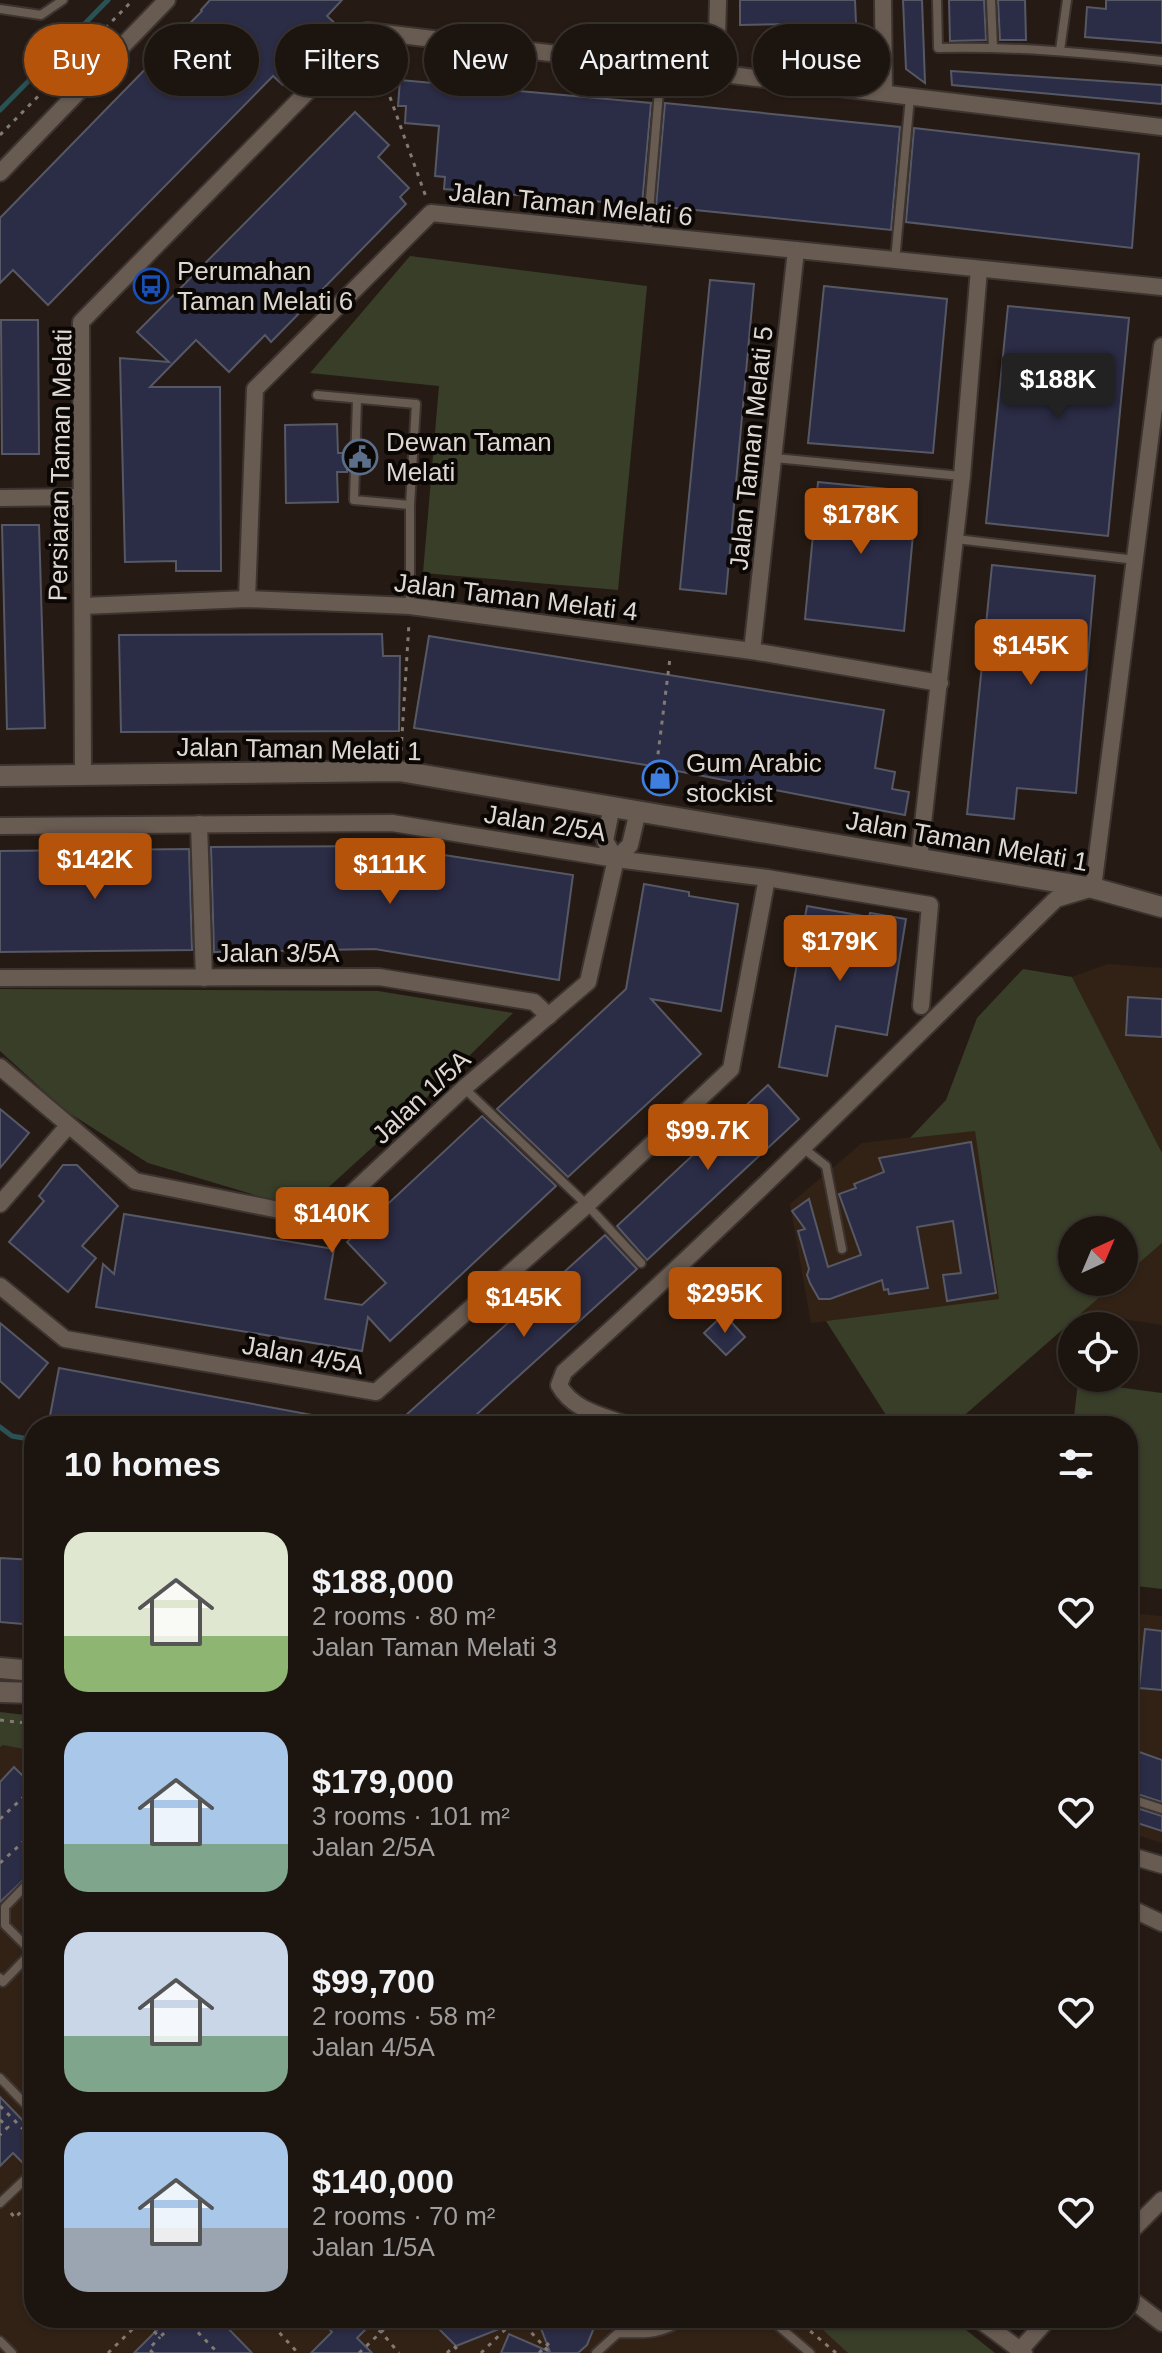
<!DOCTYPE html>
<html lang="en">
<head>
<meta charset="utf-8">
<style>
  :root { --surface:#1c140f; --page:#29211d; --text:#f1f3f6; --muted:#a09e9e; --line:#3a332f; --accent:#b45309 }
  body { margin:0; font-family:Arial,sans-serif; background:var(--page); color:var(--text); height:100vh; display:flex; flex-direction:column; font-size:30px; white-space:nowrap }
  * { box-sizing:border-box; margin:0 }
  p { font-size:26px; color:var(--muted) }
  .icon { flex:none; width:44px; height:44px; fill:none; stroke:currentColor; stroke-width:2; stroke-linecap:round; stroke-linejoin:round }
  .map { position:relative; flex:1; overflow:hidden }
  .drawer { position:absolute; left:24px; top:1416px; width:1114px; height:912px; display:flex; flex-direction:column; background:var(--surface); border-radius:32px; box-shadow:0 2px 6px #0004,0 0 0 2px var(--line) }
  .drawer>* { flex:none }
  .guide { position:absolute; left:24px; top:24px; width:1114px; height:72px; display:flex; gap:16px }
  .needle { width:52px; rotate:44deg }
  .buttons { position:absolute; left:1058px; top:1216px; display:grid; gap:16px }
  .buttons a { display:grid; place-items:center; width:80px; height:80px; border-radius:50%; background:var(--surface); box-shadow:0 2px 6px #0004,0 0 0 2px var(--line); font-size:40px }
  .price { position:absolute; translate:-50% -68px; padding:0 18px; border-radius:8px; background:var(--accent); color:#fff; font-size:26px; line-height:52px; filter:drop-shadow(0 2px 4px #0008) }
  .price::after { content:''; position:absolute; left:50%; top:48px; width:24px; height:18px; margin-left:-12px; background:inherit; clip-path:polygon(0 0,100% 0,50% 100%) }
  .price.active { background:#222; color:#fff }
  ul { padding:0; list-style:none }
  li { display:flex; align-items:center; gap:24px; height:200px; padding:0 40px }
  li span { display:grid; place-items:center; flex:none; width:224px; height:160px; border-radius:24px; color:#555 }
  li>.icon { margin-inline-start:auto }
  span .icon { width:96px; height:96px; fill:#fffc; stroke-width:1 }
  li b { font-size:34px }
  h2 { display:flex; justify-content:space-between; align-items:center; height:96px; padding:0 40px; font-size:34px }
  .pill { padding:0 28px; border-radius:36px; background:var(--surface); box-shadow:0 2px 6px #0004,0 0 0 2px var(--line); font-size:28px; line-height:72px }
  .pill.active { background:var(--accent); color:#fff }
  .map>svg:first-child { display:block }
</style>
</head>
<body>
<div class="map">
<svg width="1162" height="2353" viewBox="0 0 1162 2353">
  <rect width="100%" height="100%" fill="#261b14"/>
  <g fill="#322216">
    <path d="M1108,964L1162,968V1153L1072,977Z"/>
    <path d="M975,1130L999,1299L811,1323L790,1204L862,1143Z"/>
    <path d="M1162,1243V1325L1082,1313L1117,1282H1124V1276Z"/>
    <path d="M1128,1613L1162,1616V1843L1128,1832Z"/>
    <path d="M0,1732L34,1740V2318H838L876,2353H0Z"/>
  </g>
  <g fill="#383e28">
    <path d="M410,256L647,286L618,590L423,573L439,386L310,373Z"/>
    <path d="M1023,969L1072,977L1162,1153V1243L1124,1276V1230H1072V1282H1117L952,1426H893L826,1321L999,1299L975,1131L910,1138L946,1100L977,1018Z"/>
    <path d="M0,989L378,991L513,1013L420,1104L320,1195L272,1200L148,1163L66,1111L0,1051Z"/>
    <path d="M1078,1382L1162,1393V1589L1128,1585V1426H1073Z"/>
    <path d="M0,1712L34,1716V1751L3,1745L0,1747Z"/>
    <path d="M810,2318H951L995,2353H848Z"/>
  </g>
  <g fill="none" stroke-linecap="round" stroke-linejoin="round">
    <g stroke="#2a5153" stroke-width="5">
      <path d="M0,110L108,0"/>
      <path d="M0,1427L12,1436L34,1440"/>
    </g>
  </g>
  <g fill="#2b2c45" stroke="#565865" stroke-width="2">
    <path d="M210,0H342L327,16L339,27L316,51L283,85L273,76L48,305L13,270L0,283V218L202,11L201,10Z"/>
    <path d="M740,0H855L856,23L740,25Z"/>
    <path d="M903,0H922L925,83L906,69Z"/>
    <path d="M949,0H984L986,40L950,41Z"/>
    <path d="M998,0H1025L1026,40H1000Z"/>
    <path d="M1106,0H1162V43L1085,37L1087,7L1106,9Z"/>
    <path d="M951,71L1162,85V104L952,85Z"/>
    <path d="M400,80L651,103L642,205L444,189L445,177L435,176L439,126L405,123L406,106H398Z"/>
    <path d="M665,103L900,127L891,230L656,206Z"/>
    <path d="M355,112L389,145L378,157L409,188L400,197L406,204L271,342L265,335L229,372L196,340L150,387H220L221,571H176V561L125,562L120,358L169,362L137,332Z"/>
    <path d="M914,128L1139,154L1132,248L906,222Z"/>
    <path d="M710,280L754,284L726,594L680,589Z"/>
    <path d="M824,286L947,299L933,453L808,443Z"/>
    <path d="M1008,306L1129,318L1108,536L986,523Z"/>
    <path d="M1,320H38L39,454H2Z"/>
    <path d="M337,424L338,453H347V472H337L338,502L286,503L285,425Z"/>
    <path d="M818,482L917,492L904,631L805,619Z"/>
    <path d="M2,525H39L45,728L7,729Z"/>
    <path d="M992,565L1095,576L1076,793L1017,788L1014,819L967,814Z"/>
    <path d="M382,634L383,656H400L399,731L121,732L119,635Z"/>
    <path d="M429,636L884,710L875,768L895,772L892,789L909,792L905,815L646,765L414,728Z"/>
    <path d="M386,846L573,875L559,980L375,949L214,952L211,847Z"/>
    <path d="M189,849L192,950L0,952V851Z"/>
    <path d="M644,884L689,892V896L738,904L721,1011L651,999L701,1054L568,1177L497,1109L626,989Z"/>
    <path d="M807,906L869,917L870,913L906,919L887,1035L836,1026L827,1076L779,1067Z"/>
    <path d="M1128,997L1162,999V1037L1126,1035Z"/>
    <path d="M768,1085L799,1119L647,1260L617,1226Z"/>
    <path d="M0,1109L29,1133L0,1168Z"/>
    <path d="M482,1116L556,1186L390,1341L368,1317L362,1351L96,1307L103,1264L114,1274L124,1214L334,1249L325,1299L362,1305L386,1283L347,1242Z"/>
    <path d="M971,1142L996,1293L947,1301L943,1275L961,1273L953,1221L917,1227L928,1288L889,1294L888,1289L884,1290L882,1280L830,1299H819L810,1283L807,1275L809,1269L798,1231L805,1229L792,1211L809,1199L828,1267L861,1255L839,1194L856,1188L854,1184L884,1172L879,1158Z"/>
    <path d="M63,1165H77L118,1206L82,1246L96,1258L68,1292L9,1242L44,1201L39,1196Z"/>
    <path d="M605,1235L637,1269L511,1383L464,1426H394Z"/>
    <path d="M724,1314L745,1337L726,1355L704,1333Z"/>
    <path d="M0,1323L48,1363L19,1398L0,1381Z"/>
    <path d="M59,1368L334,1419L333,1426H103L50,1416Z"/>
    <path d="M0,1558L34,1560V1625L0,1622Z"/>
    <path d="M1145,1629L1162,1631V1690L1139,1688Z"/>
    <path d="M1128,1748L1162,1760V1802L1128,1791Z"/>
    <path d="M14,1767L34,1787V1870L0,1902V1782Z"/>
    <path d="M1128,1805L1162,1816V1831L1128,1820Z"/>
    <path d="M0,2097L34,2132V2154L24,2164L13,2153L0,2166Z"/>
    <path d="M169,2318H218L252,2353H134Z"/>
    <path d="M319,2318H377L357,2338L372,2353H311L332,2332Z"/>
    <path d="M440,2318H524V2319L456,2346L437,2327Z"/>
    <path d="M537,2318H598L587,2345L578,2353H501L509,2334L550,2352Z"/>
  </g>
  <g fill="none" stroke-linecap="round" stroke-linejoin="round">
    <g stroke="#3d3430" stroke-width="12">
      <g id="service">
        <path d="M937,0L938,48C1014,46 1087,53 1162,61"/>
        <path d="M991,0L993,47"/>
        <path d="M0,9L41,15L63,0"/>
        <path d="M1060,50L1067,0"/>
        <path d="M647,235L661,67"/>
        <path d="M895,261L910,97"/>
        <path d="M317,395L416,404L410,505V606"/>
        <path d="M357,399L354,500L410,505"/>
        <path d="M775,458L961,476"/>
        <path d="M956,539L1136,560"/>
        <path d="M464,1088L587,1205L641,1263"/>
        <path d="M803,1148L826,1166L842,1249"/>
        <path d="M1128,1798L1162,1809"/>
        <path d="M34,1877L5,1907V1925L34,1954"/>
        <path d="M0,1978L3,1982L32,1952"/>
        <path d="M0,2078L34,2113"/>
        <path d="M0,2203L34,2171"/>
        <path d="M769,2318L810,2353"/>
        <path d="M0,2341L12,2353"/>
        <path d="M596,2353L618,2333C644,2334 664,2335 685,2318"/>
      </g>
    </g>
    <g stroke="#3d3430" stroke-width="20">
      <g id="minor">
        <path d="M883,0L884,93"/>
        <path d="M716,73L718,0"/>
        <path d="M0,173L167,0"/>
        <path d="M0,498L81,497"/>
        <path d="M247,599L255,389L431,213L1162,287"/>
        <path d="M83,606L247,599L410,606L752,651L940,683"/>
        <path d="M752,651L796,250"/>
        <path d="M83,775L81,322L367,31L1162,127"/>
        <path d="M612,806L605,841L616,859"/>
        <path d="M199,824L204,978"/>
        <path d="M0,826L392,823L616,859L767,878L930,905L921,1006"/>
        <path d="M919,859L962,476L979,269"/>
        <path d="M0,978L379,977L534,1002L549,1016"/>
        <path d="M0,1067L135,1181L284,1211L337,1207L464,1088L588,982L616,859L630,845L638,811"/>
        <path d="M0,1204L68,1126"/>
        <path d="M0,1286L65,1339L376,1392L587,1205L731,1069L767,878"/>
        <path d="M630,1426C604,1416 573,1411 559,1385L564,1372C733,1220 894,1058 1056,899L1093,888L1162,346"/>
        <path d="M1128,1855L1162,1865"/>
        <path d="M1128,1907L1162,1923"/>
        <path d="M1128,2234L1162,2200"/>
        <path d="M1128,2297L1162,2323"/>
        <path d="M977,2318L1024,2353"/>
        <path d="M1020,2350L1049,2318"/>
      </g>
    </g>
    <g stroke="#3d3430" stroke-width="24">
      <g id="tertiary">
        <path d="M0,776L399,771L1093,888L1162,907"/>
        <path d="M0,1668L34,1671"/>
        <path d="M0,1692L34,1693"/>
      </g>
    </g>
    <g stroke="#837a74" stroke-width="3" stroke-dasharray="4 6" stroke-linecap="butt">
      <path d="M373,50L426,197"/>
      <path d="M0,135L133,0"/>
      <path d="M401,751L409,623"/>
      <path d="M653,794L670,658"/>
      <path d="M0,1720L34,1724"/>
      <path d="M0,1819L31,1790L34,1793"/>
      <path d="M0,1863L34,1832"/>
      <path d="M0,2106L34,2140"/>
      <path d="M0,2120L8,2127L0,2135"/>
      <path d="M11,2213L15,2218L28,2204L34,2210"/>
      <path d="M81,2318L91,2328L100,2318"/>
      <path d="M139,2318L160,2337L180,2318"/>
      <path d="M184,2318L218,2353"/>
      <path d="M266,2318L298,2353"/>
      <path d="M518,2318L550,2353"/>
      <path d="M795,2318L836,2353"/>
      <path d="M362,2319L381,2332L399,2353"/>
      <path d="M108,2353L144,2318"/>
      <path d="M153,2353L149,2349L160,2337"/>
      <path d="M359,2353L396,2318"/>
      <path d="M447,2353L454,2346L461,2353"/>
      <path d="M481,2353L517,2318"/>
      <path d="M539,2353L552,2340"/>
    </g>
    <use href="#service" stroke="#685b52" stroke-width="8"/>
    <use href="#minor" stroke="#685b52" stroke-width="16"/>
    <use href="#tertiary" stroke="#685b52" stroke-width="20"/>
  </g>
  <defs>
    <g id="bus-ring" transform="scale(1.8)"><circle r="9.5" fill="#0b0705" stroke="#1a4fb4" stroke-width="1.5"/><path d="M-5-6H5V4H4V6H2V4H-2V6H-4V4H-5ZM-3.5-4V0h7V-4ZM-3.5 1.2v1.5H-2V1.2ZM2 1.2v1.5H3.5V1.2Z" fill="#1a4fb4"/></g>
    <g id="civic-ring" transform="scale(1.8)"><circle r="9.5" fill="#0b0705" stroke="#5c6f8a" stroke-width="1.5"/><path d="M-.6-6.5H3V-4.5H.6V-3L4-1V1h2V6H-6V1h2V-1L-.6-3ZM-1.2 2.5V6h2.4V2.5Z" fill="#5c6f8a"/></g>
    <g id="shop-ring" transform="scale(1.8)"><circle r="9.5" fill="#0b0705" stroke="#3f7fe0" stroke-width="1.5"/><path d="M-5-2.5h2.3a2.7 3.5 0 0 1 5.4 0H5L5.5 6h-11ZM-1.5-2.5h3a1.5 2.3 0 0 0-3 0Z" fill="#3f7fe0"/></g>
  </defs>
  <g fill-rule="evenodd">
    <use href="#bus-ring" x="151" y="286"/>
    <use href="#civic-ring" x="360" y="457"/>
    <use href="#shop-ring" x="660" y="778"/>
  </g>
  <g text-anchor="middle" stroke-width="8" stroke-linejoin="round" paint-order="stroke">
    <g font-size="26" fill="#ded7d2" stroke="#0b0705">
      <text transform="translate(571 204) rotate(6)" y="9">Jalan Taman Melati 6</text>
      <text transform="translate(751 448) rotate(-84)" y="9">Jalan Taman Melati 5</text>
      <text transform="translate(60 465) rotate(-89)" y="9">Persiaran Taman Melati</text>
      <text transform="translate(516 597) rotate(7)" y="9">Jalan Taman Melati 4</text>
      <text transform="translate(299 749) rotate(1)" y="9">Jalan Taman Melati 1</text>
      <text transform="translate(545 823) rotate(9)" y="9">Jalan 2/5A</text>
      <text transform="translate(967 841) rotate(10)" y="9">Jalan Taman Melati 1</text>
      <text x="278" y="962">Jalan 3/5A</text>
      <text transform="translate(421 1097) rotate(-43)" y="9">Jalan 1/5A</text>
      <text transform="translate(303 1355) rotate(10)" y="9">Jalan 4/5A</text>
    </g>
    <g font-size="26" fill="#ded7d2" stroke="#0b0705" text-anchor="start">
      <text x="177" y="280">Perumahan<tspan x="177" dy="30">Taman Melati 6</tspan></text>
      <text x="386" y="451">Dewan Taman<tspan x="386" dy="30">Melati</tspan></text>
      <text x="686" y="772">Gum Arabic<tspan x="686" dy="30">stockist</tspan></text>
    </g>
  </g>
</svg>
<div class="buttons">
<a><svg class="needle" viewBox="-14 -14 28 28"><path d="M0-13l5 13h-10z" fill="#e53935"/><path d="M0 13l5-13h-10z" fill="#a09e9e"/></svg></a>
<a><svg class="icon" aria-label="locate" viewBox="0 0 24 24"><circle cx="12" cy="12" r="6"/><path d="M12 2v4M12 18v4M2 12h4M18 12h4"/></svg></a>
</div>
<b class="price active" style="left:1058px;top:421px">$188K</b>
<b class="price" style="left:861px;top:556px">$178K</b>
<b class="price" style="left:1031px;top:687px">$145K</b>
<b class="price" style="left:95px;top:901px">$142K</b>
<b class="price" style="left:390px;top:906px">$111K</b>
<b class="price" style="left:840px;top:983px">$179K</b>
<b class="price" style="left:708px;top:1172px">$99.7K</b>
<b class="price" style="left:332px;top:1255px">$140K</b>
<b class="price" style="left:725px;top:1335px">$295K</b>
<b class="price" style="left:524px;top:1339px">$145K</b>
<div class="guide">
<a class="pill active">Buy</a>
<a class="pill">Rent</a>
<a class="pill">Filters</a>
<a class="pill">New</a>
<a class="pill">Apartment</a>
<a class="pill">House</a>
</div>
<section class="drawer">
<h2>10 homes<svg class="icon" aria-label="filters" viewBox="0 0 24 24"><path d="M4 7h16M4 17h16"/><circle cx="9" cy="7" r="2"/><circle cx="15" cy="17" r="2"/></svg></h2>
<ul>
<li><span style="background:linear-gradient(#dfe7d0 65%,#8fb573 0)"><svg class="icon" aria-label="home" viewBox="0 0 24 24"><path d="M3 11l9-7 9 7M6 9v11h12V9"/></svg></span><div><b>$188,000</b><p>2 rooms · 80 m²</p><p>Jalan Taman Melati 3</p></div><svg class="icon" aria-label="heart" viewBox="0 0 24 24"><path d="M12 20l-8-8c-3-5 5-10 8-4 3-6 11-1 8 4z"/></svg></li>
<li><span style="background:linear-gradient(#a9c7e8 70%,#7fa58c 0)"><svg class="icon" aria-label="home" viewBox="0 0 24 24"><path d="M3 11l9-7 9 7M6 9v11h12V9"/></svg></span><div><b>$179,000</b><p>3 rooms · 101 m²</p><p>Jalan 2/5A</p></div><svg class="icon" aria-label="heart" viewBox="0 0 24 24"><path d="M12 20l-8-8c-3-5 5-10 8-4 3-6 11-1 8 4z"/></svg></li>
<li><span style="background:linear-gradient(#c9d6e8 65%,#7fa58c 0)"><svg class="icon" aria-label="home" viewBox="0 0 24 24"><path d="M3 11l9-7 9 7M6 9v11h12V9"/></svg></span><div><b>$99,700</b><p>2 rooms · 58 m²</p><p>Jalan 4/5A</p></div><svg class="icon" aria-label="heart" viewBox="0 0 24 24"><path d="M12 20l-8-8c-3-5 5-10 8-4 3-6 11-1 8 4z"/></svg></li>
<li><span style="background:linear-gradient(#a9c7e8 60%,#9aa5b1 0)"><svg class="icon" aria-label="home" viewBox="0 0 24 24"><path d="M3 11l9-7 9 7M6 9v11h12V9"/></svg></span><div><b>$140,000</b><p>2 rooms · 70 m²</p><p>Jalan 1/5A</p></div><svg class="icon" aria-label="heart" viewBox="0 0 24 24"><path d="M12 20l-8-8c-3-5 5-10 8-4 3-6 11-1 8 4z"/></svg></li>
</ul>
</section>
</div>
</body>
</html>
